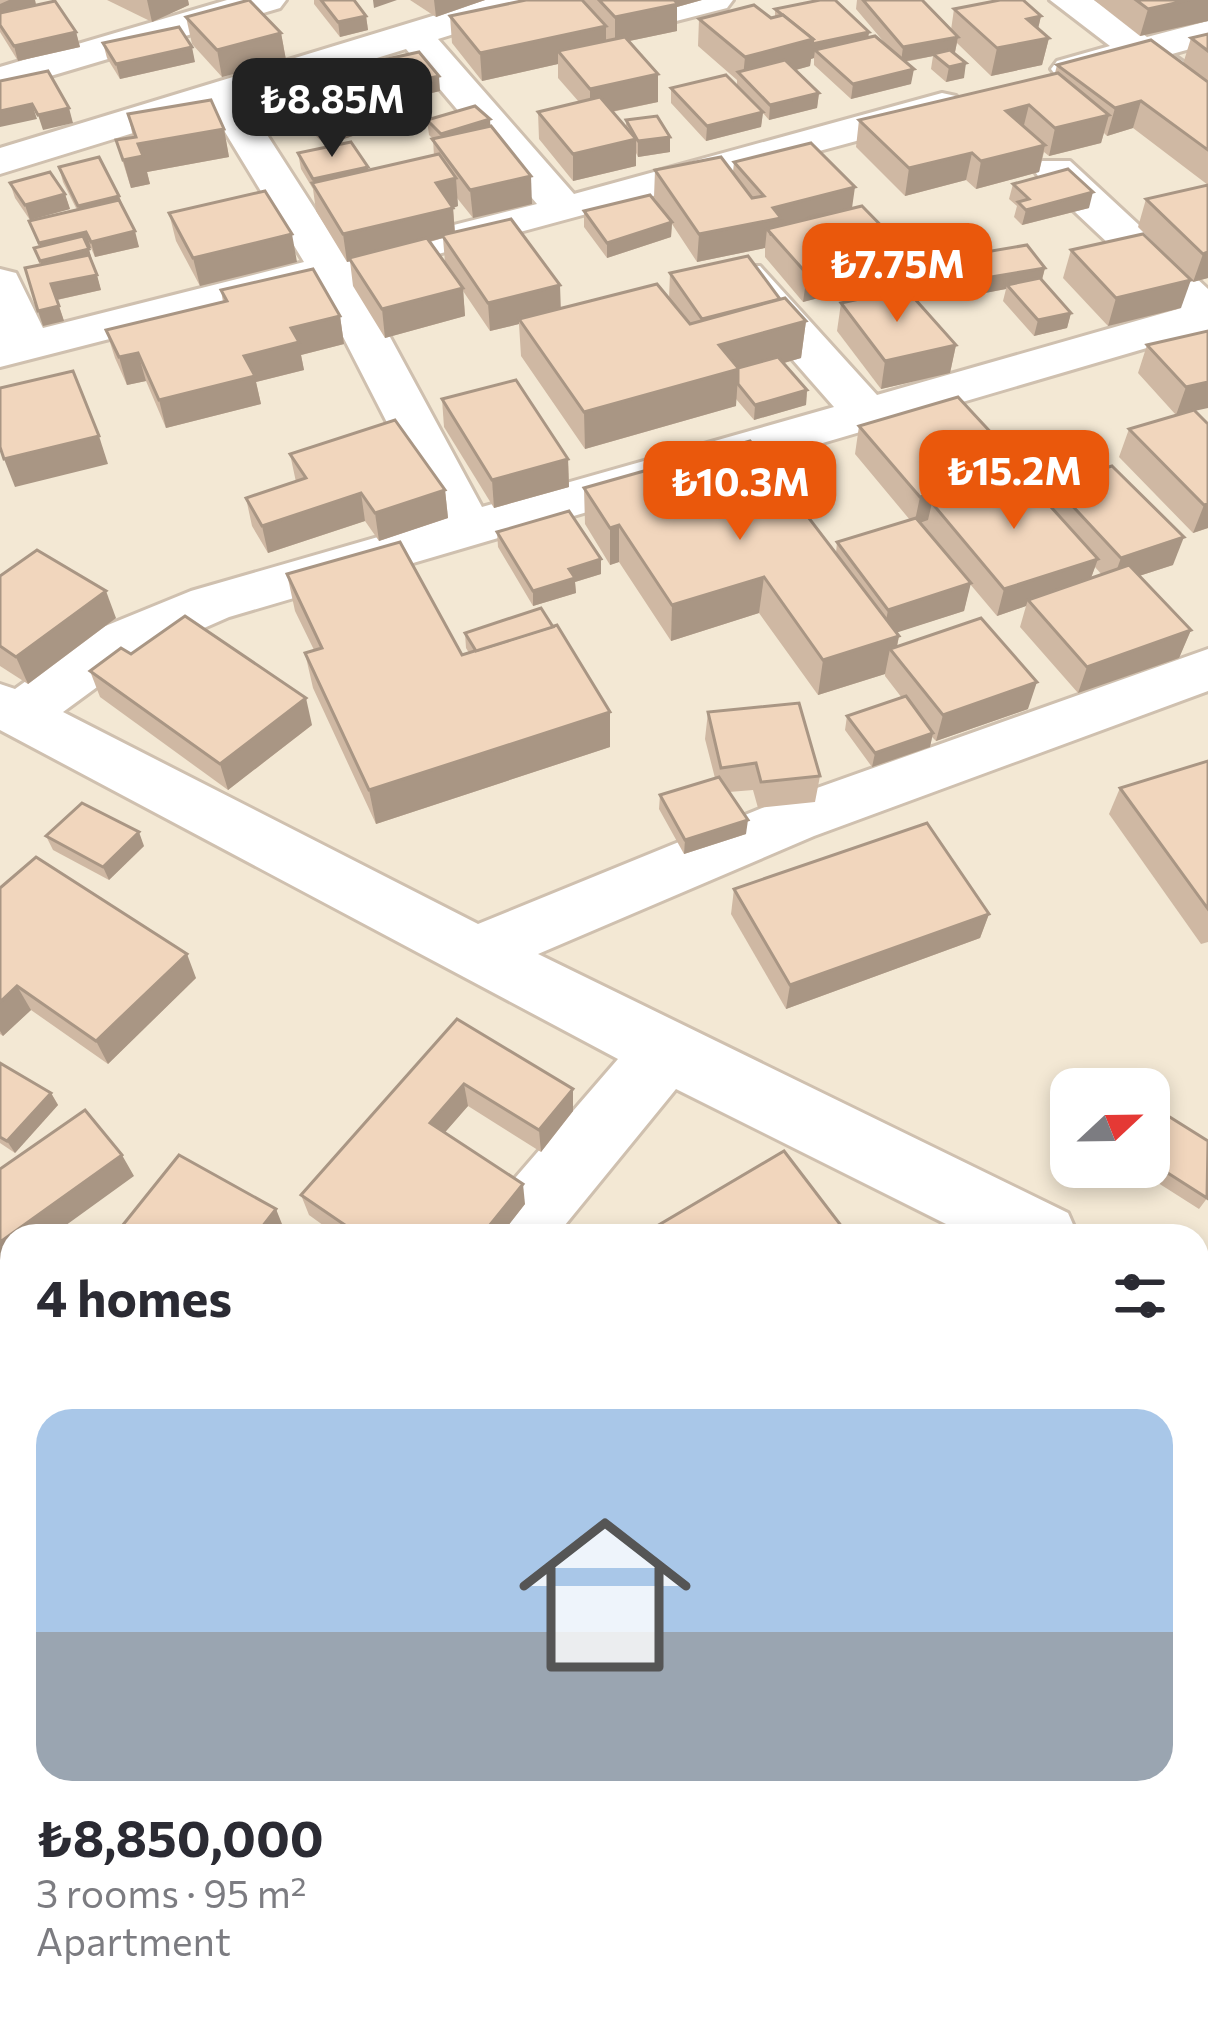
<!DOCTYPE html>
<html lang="en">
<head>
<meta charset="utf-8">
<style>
  :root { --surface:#fff; --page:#f7f7f7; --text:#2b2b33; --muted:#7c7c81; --line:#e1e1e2; --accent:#ea580c }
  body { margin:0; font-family:Commissioner,sans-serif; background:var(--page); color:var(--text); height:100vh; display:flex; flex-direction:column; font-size:45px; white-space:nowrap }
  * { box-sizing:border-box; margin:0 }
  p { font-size:39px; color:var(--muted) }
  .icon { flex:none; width:66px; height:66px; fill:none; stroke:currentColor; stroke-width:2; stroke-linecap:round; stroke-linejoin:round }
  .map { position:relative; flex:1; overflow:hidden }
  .drawer { position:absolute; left:0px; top:1224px; width:1209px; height:804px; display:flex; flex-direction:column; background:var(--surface); border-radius:36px 36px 0 0; box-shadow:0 6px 18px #0003 }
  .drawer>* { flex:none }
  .needle { width:78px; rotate:68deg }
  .buttons { position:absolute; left:1050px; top:1068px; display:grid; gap:24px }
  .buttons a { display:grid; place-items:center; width:120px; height:120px; border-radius:24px; background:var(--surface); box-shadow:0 6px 18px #0003; font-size:60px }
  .price { position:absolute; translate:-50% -102px; padding:0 27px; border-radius:24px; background:var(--accent); color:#fff; font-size:39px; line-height:78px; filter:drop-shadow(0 3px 6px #0008) }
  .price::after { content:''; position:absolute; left:50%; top:72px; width:36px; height:27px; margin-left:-18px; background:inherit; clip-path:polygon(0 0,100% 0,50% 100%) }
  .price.selected { background:#222; color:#fff }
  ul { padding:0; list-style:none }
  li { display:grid; align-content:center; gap:24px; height:636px; padding:0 36px }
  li+li { border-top:3px solid var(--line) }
  li span { display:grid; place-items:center; height:372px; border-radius:36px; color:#555 }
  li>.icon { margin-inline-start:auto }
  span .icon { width:216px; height:216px; fill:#fffc; stroke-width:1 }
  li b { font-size:51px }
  h2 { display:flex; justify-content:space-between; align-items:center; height:144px; padding:0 36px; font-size:51px }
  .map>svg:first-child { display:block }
</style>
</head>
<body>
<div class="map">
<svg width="1208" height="2028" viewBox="0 0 1208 2028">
  <rect width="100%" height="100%" fill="#fcf5e5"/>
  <path fill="#f3e8d4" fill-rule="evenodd" d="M0,0H1208V2028H0ZM1071,1089H1149V1167H1071ZM12,1236H1197V2016H12Z"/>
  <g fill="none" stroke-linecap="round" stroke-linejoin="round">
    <g stroke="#cfc0af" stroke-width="6">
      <g id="minor">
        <path d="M227,0H286L280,8L0,91V67Z"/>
        <path d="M485,0H543L537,8L438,39L574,194L942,93L956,96L962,105L956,114L357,276L482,507L834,407L728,286L721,276L728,266H760L877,395L1178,309L1040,179L1034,170L1040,161H1070L1208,289V330L229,617L138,657L63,712L478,924L772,804L1208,649V691L814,836L538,954L1068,1213L1078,1236H970L676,1089L556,1236H475L485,1213L618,1059L0,730V684L15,689L98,629L191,591L437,520L317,286L0,367V269L16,273L43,328L304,262L211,109L0,174V148ZM406,49L537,204L343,253L244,99Z"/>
        <path d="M670,0H733L727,8L590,43L571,32L576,24Z"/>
        <path d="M1050,0H1094L1147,37L1208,21V44L1172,54L1208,79V109L1194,105L1135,64L1071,81L1057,77L1051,69L1057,61L1110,46Z"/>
        <path d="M1208,1306V1382L1197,1386V1310Z"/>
        <path d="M0,1359L12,1363V1443L0,1438Z"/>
        <path d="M12,1580V1665L0,1670V1585Z"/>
        <path d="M126,2016H235L230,2028H121Z"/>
        <path d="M389,2016H483L486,2028H392Z"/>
        <path d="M852,2016H946L951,2028H857Z"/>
      </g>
    </g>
    <use href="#minor" fill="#fff" fill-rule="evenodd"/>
  </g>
  <g fill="#cfb8a3" fill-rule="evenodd">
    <path d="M0,0H35L36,5L76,32L80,47L18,61L0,32Z"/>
    <path d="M107,0H188L189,5L152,22Z"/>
    <path d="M314,0H354L366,16L368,30L340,37L314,4Z"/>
    <path d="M410,0H485L436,17Z"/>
    <path d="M526,0H702L677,7V31L629,41L658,74V102L612,112L626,127V120L670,137V152L638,157L636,153V166L573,181L539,139L538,112L579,102L558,78V64L482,81L452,43L450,16Z"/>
    <path d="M857,0H922L951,30L954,9L1041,16L1038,29L1049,38L1042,65L991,76L957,43L955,52H953L964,78L946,82L931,69L933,56L905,62L911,84L851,99L814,65V58L811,59L810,66L795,70L819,93L817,108L769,120L763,113L761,127L706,141L671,103V88L737,86V80L698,46L699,19L771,18L775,17V9L869,32L868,37L889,48L856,9Z"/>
    <path d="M1094,0H1208V21L1140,36Z"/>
    <path d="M186,17L281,33L286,60L222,77L192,44Z"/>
    <path d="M1208,34V185L1133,128L1107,136L1104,133L1101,143L1049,156L1044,152L1039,172L976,189L966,180L905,196L856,147L859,120L1055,73L1057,65L1183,64L1191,38Z"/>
    <path d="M103,43L195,62L120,79L107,58Z"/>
    <path d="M356,66L440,91L377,106L358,81Z"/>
    <path d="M128,114L224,129L229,157L147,172L150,184L131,188L116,140L133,137Z"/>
    <path d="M309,116L363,117L365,132L325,145L311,131Z"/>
    <path d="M490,119V126L532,204L473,218L457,198L458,206L453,208L455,232L560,309L669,299L670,273L780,299L806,321L801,358L784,363L807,390L806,405L754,420L736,399V406L585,449L521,356L519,324L490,331L463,291L465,316L385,338L353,286L350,261L347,262L316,211L313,189L301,169L298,153L368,167V170L434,156L433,139L429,135L427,120ZM443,238L445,263L430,242Z"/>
    <path d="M734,162L852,208L899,277L803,302L765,257V248L697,262L672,224L671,237L607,258L584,227V211L664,213L654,197L655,170L733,172Z"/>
    <path d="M59,167L119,196L139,247L95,257L91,248H88L101,290L57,300L64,321L43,326L40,265L34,248L39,247L29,221L77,210L63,182Z"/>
    <path d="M10,183L65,194L70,209L30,220L15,198Z"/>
    <path d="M1013,184L1089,208L1022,225L1014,217L1017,206L1009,199Z"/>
    <path d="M1208,185V278L1193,282L1138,227L1146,199Z"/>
    <path d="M169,213L297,262L200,286L176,241Z"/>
    <path d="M1071,250L1181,308L1108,326L1063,278Z"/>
    <path d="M956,257L1045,268L1042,280L1071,313L1067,328L1034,336L1003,301L1006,289L969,296L952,272Z"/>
    <path d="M221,290L340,316L344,344L301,355L304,370L256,382L261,404L166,428L146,381L127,385L115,358L106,330L223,302Z"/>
    <path d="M841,303L956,345L950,373L881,389L837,331Z"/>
    <path d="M1208,331L1195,411L1208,528L1193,533L1119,457L1129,429L1176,415L1138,373L1147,345Z"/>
    <path d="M442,399L568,459L569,487L494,508L444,427Z"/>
    <path d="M859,426L1022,466L1019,477L1047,502L1052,484L1173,565L1139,576L1191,630L1179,658L1078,693L1020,627L1026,606L997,616L970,584L964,611L897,632L899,636L897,647L1028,709L936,741L932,737L930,747L872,767L845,730L847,716L902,698L885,676V674L818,695L759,613L671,641L619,562L610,565L585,524L584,488L836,553L837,542L910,520L855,454ZM1095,567L1102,575L1091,578Z"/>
    <path d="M290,454L445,490L448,518L379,541L365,521L268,553L252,526L246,498L296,482Z"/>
    <path d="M497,532L601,559V574L575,582L576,593L533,606L498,547Z"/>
    <path d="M287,574L462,655L469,653L466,648L465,633L610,747L376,824L313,688L305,653L314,650L295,611Z"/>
    <path d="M0,576L116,618L28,684L0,666Z"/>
    <path d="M90,671L312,725L228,790L100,697Z"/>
    <path d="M708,712L820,776L815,802L758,808L753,790L729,792L746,834L684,854L659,809L660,795L715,778L705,739Z"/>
    <path d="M1208,761V942L1201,944L1109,814L1120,788Z"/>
    <path d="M46,836L144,846L109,880L53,850Z"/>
    <path d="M0,888L196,978L108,1064L31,1010L3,1036L0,1034Z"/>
    <path d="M734,889L989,914L980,938L786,1009L731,914Z"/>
    <path d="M457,1019L573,1089V1111L541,1152L468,1106L444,1133L525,1204L500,1236H338L309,1215L301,1195Z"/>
    <path d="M0,1063L51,1093L58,1105L15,1153L0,1143Z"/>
    <path d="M1149,1104L1208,1197L1199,1209L1133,1167H1149Z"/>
    <path d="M1208,1982V2028H1203L1196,2016L1197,1990Z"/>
    <path d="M954,2016H1176L1178,2028H960Z"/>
  </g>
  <g fill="#a99684">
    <path d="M9,0H35L36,5L0,20V4Z"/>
    <path d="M147,0H188L189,5L152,22Z"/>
    <path d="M373,0H397L374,8Z"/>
    <path d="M434,0H485L436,17Z"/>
    <path d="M669,0H702L677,7V31L615,44V17Z"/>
    <path d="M1189,0H1208V21L1140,36L1148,9Z"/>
    <path d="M366,16L368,30L340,37L338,22Z"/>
    <path d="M1041,16L1035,41L1049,38L1042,65L991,76L997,48L1027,19Z"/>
    <path d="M606,26V53L558,51V64L482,81L480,53Z"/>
    <path d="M76,32L80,47L18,61L14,46Z"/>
    <path d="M869,32L867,47L815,50L814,58L811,59L810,66L749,83L743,77L745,57L813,39Z"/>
    <path d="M281,33L286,60L222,77L217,50Z"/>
    <path d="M958,37L955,52L901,62L903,47Z"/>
    <path d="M192,47L195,62L120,79L116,64Z"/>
    <path d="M966,63L964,78L946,82L949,67Z"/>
    <path d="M914,69L911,84L851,99L853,84Z"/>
    <path d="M658,74V102L590,116V89Z"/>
    <path d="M439,76L440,91L377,106L375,91Z"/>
    <path d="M819,93L817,108L769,120L770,105Z"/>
    <path d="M1141,101L1133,128L1107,136L1115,108Z"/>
    <path d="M32,104L37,119L0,127V111Z"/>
    <path d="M1029,105L1022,133L1006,111Z"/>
    <path d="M69,108L73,123L43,130L38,115Z"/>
    <path d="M763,112L761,127L706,141L707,126Z"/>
    <path d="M1109,115L1101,143L1049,156L1055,128Z"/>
    <path d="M363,117L365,132L325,145L323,130Z"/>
    <path d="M490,119L491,135L442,149L441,134Z"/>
    <path d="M224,129L229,157L147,172L150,184L131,188L123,160L138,144Z"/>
    <path d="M670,137V152L638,157V141Z"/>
    <path d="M636,139V166L573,181V154Z"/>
    <path d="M1045,145L1039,172L976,189L981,161Z"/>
    <path d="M972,153L966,180L905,196L909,168Z"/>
    <path d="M368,167L370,182L314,188L313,179Z"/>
    <path d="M531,176L532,204L473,218L470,190Z"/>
    <path d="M456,178L458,206L453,208L455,235H442L443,238L347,262L343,234L436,183Z"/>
    <path d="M855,187L851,215L770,236L767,229L765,248L697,262L699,234L773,208Z"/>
    <path d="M1093,192L1089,208L1022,225L1026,210Z"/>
    <path d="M65,194L70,209L30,220L25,205Z"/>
    <path d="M119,196L123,211L82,221L78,206Z"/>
    <path d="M672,222L671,237L607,258V243Z"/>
    <path d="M135,231L139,247L95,257L91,242Z"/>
    <path d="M86,232L91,248L44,258L39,243Z"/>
    <path d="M292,234L297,262L200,286L193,258Z"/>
    <path d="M89,249L93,264L45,276L40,261Z"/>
    <path d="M904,249L899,277L803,302L807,274Z"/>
    <path d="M1208,252V278L1193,282L1203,254Z"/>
    <path d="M1045,268L1041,283L1007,285L1006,289L969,296L973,280Z"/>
    <path d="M97,275L101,290L56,300L51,284Z"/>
    <path d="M1191,280L1181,308L1108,326L1116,298Z"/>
    <path d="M560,285L561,313L519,319V324L490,331L488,303Z"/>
    <path d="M463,288L465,316L385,338L382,309Z"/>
    <path d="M59,306L64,321L43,326L38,311Z"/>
    <path d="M1071,313L1067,328L1034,336L1038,320Z"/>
    <path d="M340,316L344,344L301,355L304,370L256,382L261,404L166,428L159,400L244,356L291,328Z"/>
    <path d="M806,321L801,358L738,376L736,406L585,449L584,412L719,345Z"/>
    <path d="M956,345L950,373L881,389L885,361Z"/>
    <path d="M138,353L146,381L127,385L119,357Z"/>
    <path d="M1208,382V408L1176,415L1186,387Z"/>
    <path d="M807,390L806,405L754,420L755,405Z"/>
    <path d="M99,436L108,464L15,487L4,459Z"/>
    <path d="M568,459L569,487L494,508L492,480Z"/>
    <path d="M1022,466L1014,494L932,503L928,520L914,525L920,497Z"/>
    <path d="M445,490L448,518L379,541L375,513Z"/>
    <path d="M361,493L365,521L268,553L262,526Z"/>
    <path d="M1208,504V528L1193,533L1204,505Z"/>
    <path d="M619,525V562L610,565V528Z"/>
    <path d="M1184,537L1173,565L1111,585L1121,558Z"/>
    <path d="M601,559V574L575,582L576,593L533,606V591L569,569Z"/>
    <path d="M1098,559L1088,586L1028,600L1026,606L997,616L1004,589Z"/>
    <path d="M764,577L759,613L671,641L672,605Z"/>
    <path d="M971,583L964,611L883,637L888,610Z"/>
    <path d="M106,591L116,618L28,684L16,657Z"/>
    <path d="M1191,630L1179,658L1078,693L1087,667Z"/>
    <path d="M899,636L895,655L890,649L885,674L818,695L823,660Z"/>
    <path d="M1037,682L1028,709L936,741L943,715Z"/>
    <path d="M306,698L312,725L228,790L220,764Z"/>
    <path d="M610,712V747L376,824L369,790Z"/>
    <path d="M933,733L930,747L872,767L875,753Z"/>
    <path d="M748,820L746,834L684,854L685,840Z"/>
    <path d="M139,832L144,846L109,880L103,867Z"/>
    <path d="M989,914L980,938L786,1009L790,985Z"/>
    <path d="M187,954L196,978L108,1064L96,1041Z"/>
    <path d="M17,986L31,1010L3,1036L0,1031V1002Z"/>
    <path d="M464,1084L468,1106L434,1145L430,1123Z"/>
    <path d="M573,1089V1111L541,1152L539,1130Z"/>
    <path d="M51,1093L58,1105L15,1153L7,1141Z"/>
    <path d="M122,1155L134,1176L51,1236H12V1264L0,1273V1242Z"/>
    <path d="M523,1184L525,1204L500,1236H481Z"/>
    <path d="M276,1209L284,1229L279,1236H255Z"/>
    <path d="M28,2016H46L21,2028H3Z"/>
  </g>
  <g fill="#f1d6bd" stroke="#a99684" stroke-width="3">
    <path d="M249,0L281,33L217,50L186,17Z"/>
    <path d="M321,0H354L366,16L338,22Z"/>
    <path d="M526,0H582L606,26L480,53L450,16Z"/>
    <path d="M599,0H674L678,4L615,17Z"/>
    <path d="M820,0H835L869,32L812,44L813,39L775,9Z"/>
    <path d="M863,0H922L958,37L903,47Z"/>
    <path d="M1000,0H1023L1041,16L1027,19L1049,38L997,48L954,9Z"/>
    <path d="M1136,0H1189L1148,9Z"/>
    <path d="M55,1L76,32L14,46L0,25V13Z"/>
    <path d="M754,5L771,18L783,15L813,39L745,57L699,19Z"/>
    <path d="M179,27L192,47L116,64L103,43Z"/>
    <path d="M1208,34V51L1191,38Z"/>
    <path d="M875,36L914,69L853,84L815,50Z"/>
    <path d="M625,37L658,74L590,89L558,51Z"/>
    <path d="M1151,40L1208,82V150L1141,101L1115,108L1057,65Z"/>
    <path d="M950,50L966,63L949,67L933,54Z"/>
    <path d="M419,52L439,76L375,91L356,66Z"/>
    <path d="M785,60L819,93L770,105L738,72Z"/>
    <path d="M48,71L69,108L38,115L32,104L0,111V81Z"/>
    <path d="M1058,73L1109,115L1055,128L1029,105L1006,111L1045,145L981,161L972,153L909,168L859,120Z"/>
    <path d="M726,75L763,112L707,126L671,88Z"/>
    <path d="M600,97L636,139L573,154L538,112Z"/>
    <path d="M211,100L224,129L138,144L143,156L123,160L116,140L136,137L128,114Z"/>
    <path d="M349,104L363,117L323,130L309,116Z"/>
    <path d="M475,106L490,119L441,134L427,120Z"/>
    <path d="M657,116L670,137L638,141L626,120Z"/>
    <path d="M491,126L531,176L470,190L432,139Z"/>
    <path d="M351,142L368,167L313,179L298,153Z"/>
    <path d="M811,143L855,187L773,208L781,218L699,234L655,170L721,157L752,198L764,196L734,162Z"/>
    <path d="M439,154L456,178L436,183L453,208L343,234L312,183Z"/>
    <path d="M99,157L119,196L78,206L59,167Z"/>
    <path d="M1068,169L1093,192L1026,210L1018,202L1029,199L1013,184Z"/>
    <path d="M50,172L65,194L25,205L10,183Z"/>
    <path d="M1208,185V252L1203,254L1146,199Z"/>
    <path d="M265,191L292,234L193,258L169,213Z"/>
    <path d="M650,195L672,222L607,243L584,211Z"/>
    <path d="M119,200L135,231L91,242L86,232L39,243L29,221Z"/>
    <path d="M862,206L904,249L807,274L767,229Z"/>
    <path d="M511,219L560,285L488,303L442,235Z"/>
    <path d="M1143,234L1191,280L1116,298L1071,250Z"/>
    <path d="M83,236L89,249L40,261L34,248Z"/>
    <path d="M427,238L463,288L382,309L349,258Z"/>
    <path d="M1027,245L1045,268L973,280L956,257Z"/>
    <path d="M89,255L97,275L51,284L59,306L38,311L25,268Z"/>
    <path d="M748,256L780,299L702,319L670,273Z"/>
    <path d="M313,269L340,316L291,328L299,342L244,356L255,376L159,400L138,353L119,357L106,330L227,301L221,290Z"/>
    <path d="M1040,278L1071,313L1038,320L1007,285Z"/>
    <path d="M657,284L690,324L785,298L806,321L719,345L739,369L584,412L519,319Z"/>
    <path d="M906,289L956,345L885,361L841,303Z"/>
    <path d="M1208,331V382L1186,387L1147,345Z"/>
    <path d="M778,357L807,390L755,405L738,384V368Z"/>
    <path d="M73,371L99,436L4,459L0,447V388Z"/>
    <path d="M516,380L568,459L492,480L442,399Z"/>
    <path d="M958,397L1022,466L920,497L859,426Z"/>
    <path d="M1194,410L1208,424V504L1204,505L1129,429Z"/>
    <path d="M395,420L445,490L375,513L361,493L262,526L246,498L306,478L290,454Z"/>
    <path d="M750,441L899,636L823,660L764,577L672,605L619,525L610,528L584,488Z"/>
    <path d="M1112,466L1184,537L1121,558L1052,484Z"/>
    <path d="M1023,476L1098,559L1004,589L932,503Z"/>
    <path d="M569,511L601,559L569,569L575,578L533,591L497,532Z"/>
    <path d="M916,518L971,583L888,610L837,542Z"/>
    <path d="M400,542L462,655L557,625L610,712L369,790L305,653L322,648L287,574Z"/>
    <path d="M37,550L106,591L16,657L0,646V576Z"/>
    <path d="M1129,565L1191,630L1087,667L1028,600Z"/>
    <path d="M541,608L553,627L476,651L465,633Z"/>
    <path d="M185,616L306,698L220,764L90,671L121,648L131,654Z"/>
    <path d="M981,618L1037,682L943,715L890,649Z"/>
    <path d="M906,696L933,733L875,753L847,716Z"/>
    <path d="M799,703L820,776L761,782L756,763L721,768L708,712Z"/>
    <path d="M1208,761V909L1120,788Z"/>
    <path d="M719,777L748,820L685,840L660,795Z"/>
    <path d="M82,803L139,832L103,867L46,836Z"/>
    <path d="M927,823L989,914L790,985L734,889Z"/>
    <path d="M36,857L187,954L96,1041L17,986L0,1002V888Z"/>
    <path d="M457,1019L573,1089L539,1130L464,1084L430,1123L523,1184L481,1236H361L301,1195Z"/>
    <path d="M0,1063L51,1093L7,1141L0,1137Z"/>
    <path d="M1149,1104L1208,1141L1207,1198L1149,1161Z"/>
    <path d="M85,1110L122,1155L0,1242V1169Z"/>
    <path d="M784,1151L849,1236H640Z"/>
    <path d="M179,1155L276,1209L255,1236H114Z"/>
    <path d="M1197,1759L1208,1776V1779L1197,1786Z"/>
    <path d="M12,1778V2016H28L0,2028V1783Z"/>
    <path d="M622,2016H786L765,2028H627Z"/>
    <path d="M970,2016H1176L1182,2025L1178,2028H976Z"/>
  </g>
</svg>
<div class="buttons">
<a><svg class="needle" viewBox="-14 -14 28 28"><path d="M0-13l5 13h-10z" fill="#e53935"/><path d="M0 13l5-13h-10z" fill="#7c7c81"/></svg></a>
</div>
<b class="price selected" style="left:332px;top:160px">₺8.85M</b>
<b class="price" style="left:897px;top:325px">₺7.75M</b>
<b class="price" style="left:1014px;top:532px">₺15.2M</b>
<b class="price" style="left:740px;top:543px">₺10.3M</b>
<section class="drawer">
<h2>4 homes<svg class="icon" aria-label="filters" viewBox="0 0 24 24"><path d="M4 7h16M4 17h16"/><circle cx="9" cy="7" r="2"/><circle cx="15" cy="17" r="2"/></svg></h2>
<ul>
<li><span style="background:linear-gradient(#a9c7e8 60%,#9aa5b1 0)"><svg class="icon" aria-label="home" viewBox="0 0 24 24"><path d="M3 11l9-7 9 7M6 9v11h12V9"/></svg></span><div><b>₺8,850,000</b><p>3 rooms · 95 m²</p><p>Apartment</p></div></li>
</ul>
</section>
</div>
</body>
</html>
